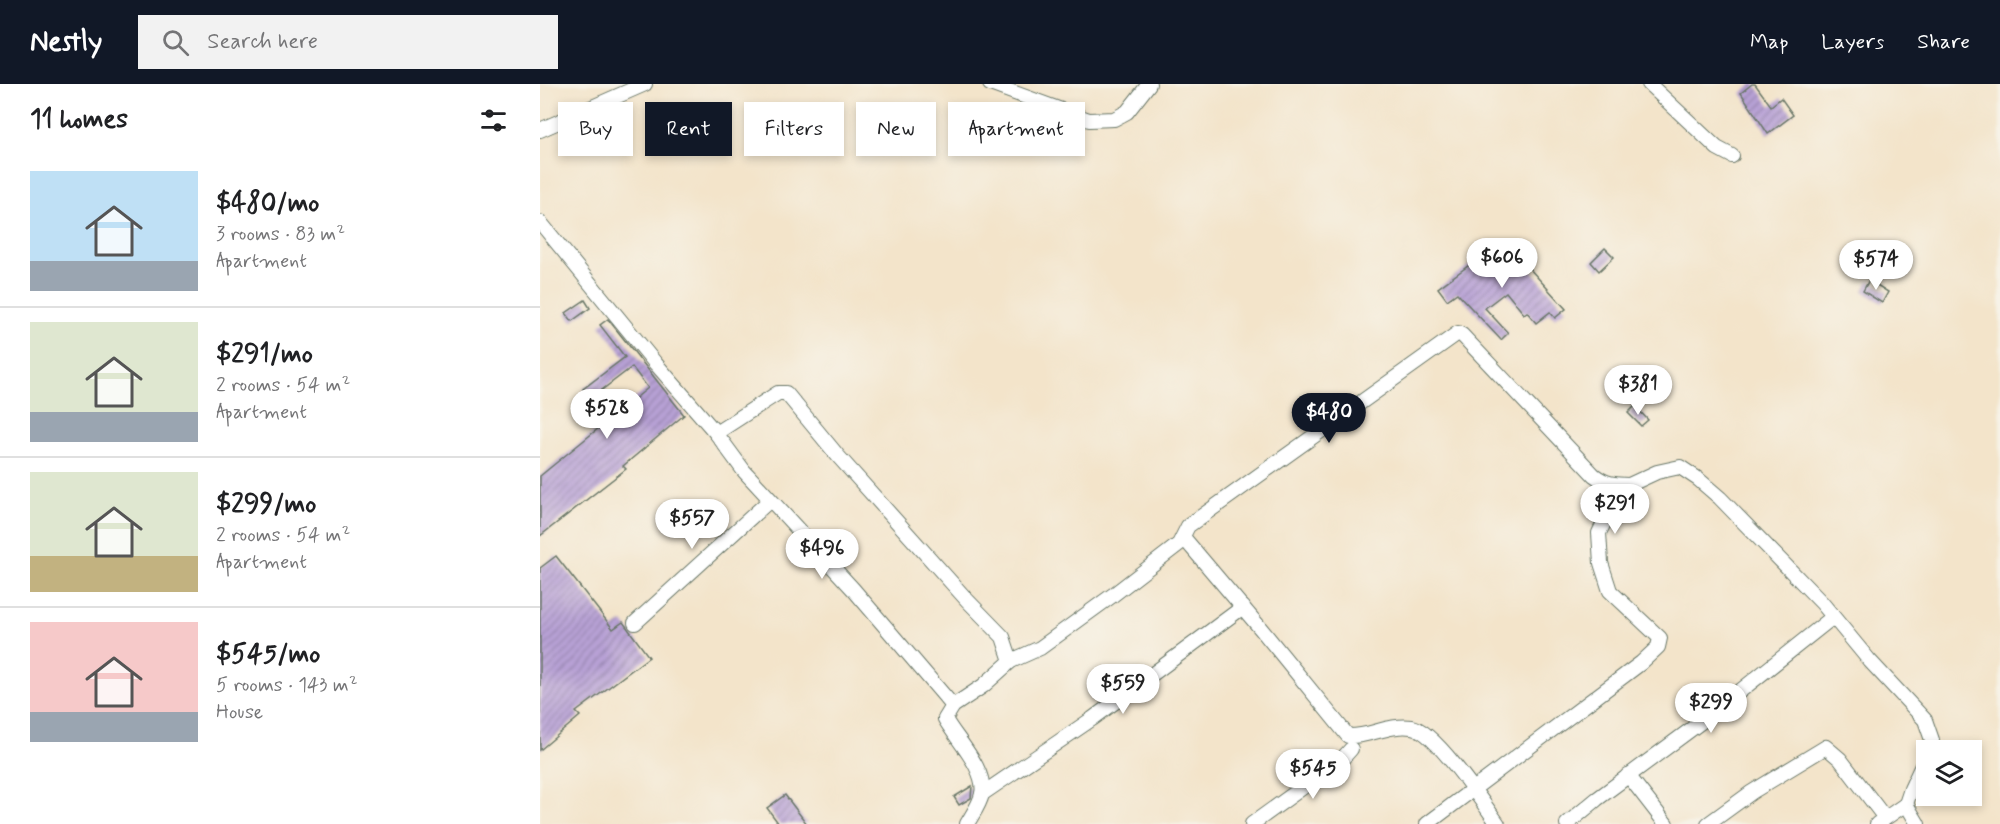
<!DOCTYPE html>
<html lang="en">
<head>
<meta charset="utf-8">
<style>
  :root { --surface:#fff; --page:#f2f2f2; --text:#202124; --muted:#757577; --line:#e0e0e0; --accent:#111827 }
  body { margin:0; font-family:Mynerve,sans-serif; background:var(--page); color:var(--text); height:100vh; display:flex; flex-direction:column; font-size:22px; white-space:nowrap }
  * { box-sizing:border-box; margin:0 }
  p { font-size:20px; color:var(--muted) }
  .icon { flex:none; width:33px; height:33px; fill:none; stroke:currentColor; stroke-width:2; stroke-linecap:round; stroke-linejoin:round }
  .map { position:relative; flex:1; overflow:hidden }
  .drawer { display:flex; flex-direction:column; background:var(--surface); width:540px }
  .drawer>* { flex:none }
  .guide { position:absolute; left:18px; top:18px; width:570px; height:54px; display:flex; gap:12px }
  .fabs { position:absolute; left:1376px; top:656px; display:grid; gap:12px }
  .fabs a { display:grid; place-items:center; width:66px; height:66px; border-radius:0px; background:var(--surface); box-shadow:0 3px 9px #0003; font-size:30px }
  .price { position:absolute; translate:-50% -51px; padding:0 14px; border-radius:21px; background:#fff; color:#222; font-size:20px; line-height:39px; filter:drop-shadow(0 2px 3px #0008) }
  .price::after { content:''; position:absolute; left:50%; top:36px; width:18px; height:14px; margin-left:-9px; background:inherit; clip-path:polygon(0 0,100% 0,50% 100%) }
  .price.selected { background:var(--accent); color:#fff }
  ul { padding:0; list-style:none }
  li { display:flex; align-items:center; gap:18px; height:150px; padding:0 30px }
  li+li { border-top:2px solid var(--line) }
  li span { display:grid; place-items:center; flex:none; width:168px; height:120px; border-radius:0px; color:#555 }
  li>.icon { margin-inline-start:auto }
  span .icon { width:72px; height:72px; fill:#fffc; stroke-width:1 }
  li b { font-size:26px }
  h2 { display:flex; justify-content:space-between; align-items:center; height:72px; padding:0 30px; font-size:26px }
  .pill { padding:0 21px; border-radius:0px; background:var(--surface); box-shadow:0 3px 9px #0003; font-size:21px; line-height:54px }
  .pill.selected { background:var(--accent); color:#fff }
  header { display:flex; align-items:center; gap:36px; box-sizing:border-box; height:84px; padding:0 30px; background:var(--accent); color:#fff }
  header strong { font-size:28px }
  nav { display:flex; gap:33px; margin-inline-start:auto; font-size:21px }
  .search { width:420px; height:54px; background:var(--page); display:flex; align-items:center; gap:15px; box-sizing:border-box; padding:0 21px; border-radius:0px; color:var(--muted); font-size:22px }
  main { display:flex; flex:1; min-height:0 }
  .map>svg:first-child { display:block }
</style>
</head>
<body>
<header>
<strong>Nestly</strong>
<div class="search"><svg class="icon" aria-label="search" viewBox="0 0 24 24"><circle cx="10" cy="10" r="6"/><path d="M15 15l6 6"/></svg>Search here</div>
<nav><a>Map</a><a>Layers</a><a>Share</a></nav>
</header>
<main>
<section class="drawer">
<h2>11 homes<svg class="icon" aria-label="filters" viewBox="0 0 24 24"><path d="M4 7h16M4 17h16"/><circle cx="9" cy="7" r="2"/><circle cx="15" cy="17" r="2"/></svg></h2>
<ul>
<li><span style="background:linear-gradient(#bfe0f5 75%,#9aa5b1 0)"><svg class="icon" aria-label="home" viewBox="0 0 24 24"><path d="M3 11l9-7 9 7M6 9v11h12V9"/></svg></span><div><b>$480/mo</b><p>3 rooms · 83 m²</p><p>Apartment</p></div></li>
<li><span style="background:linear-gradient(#dfe7d0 75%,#9aa5b1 0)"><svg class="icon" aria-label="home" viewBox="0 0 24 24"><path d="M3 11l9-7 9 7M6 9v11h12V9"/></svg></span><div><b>$291/mo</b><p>2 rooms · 54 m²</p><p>Apartment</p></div></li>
<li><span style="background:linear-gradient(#dfe7d0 70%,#c2b280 0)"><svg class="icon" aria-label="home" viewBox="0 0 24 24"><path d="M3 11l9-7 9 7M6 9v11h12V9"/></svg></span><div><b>$299/mo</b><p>2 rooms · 54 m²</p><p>Apartment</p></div></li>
<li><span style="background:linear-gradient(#f6c9c9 75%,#9aa5b1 0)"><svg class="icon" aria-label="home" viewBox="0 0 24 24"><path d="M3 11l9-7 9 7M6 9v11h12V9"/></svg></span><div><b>$545/mo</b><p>5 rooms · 143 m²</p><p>House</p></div></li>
</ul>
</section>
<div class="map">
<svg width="1460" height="740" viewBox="0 0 1460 740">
  <defs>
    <pattern id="building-hatch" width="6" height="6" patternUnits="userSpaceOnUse" patternTransform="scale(1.5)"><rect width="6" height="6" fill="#b8a1d5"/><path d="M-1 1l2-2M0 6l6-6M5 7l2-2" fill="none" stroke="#9584ae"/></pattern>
  </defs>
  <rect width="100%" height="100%" fill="#f7f3e8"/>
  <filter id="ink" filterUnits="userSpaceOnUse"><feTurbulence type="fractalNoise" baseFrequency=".0167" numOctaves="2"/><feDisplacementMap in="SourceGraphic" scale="12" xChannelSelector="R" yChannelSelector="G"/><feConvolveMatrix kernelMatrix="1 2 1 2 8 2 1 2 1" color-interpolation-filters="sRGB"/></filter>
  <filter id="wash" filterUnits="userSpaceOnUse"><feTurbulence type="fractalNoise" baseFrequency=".008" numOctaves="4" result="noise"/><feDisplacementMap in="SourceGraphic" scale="24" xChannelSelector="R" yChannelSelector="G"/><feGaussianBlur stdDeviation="1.35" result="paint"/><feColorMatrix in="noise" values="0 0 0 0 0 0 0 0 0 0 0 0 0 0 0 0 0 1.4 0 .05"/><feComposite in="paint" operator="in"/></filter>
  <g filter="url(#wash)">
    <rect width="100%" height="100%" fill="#f3e4ca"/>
    <g id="blocks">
      <g fill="url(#building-hatch)">
        <path d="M1212,0H1215L1231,22L1241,14L1253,31L1228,50L1201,9Z"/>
        <path d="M954,163L968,182L979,173L1026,225L1015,234L1010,228L996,239L987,228L984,230L966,208L945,224L968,249L961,256L917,209L907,216L898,204Z"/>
        <path d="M1065,164L1074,173L1059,187L1051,178Z"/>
        <path d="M1329,196L1348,208L1342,219L1323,207Z"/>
        <path d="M45,216L50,224L32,237L26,229Z"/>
        <path d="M68,235L144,331L83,382L86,385L0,452V392L108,304L92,283L50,315L43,305L85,273L60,241Z"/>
        <path d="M1095,322L1108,336L1101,342L1088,329Z"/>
        <path d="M16,472L73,545L83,538L109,573L36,628L40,632L0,666V484Z"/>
        <path d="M432,702L431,714L419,721L414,713Z"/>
        <path d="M245,711L267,740H239L227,724Z"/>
      </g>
    </g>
  </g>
  <g filter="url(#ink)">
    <use href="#blocks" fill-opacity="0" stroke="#697768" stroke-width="1.5"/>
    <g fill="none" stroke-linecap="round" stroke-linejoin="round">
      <g stroke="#697768" stroke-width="16">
        <g id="minor">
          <path d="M450,0L549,36L574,35L587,28L609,0"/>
          <path d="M1109,0L1177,64L1192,72"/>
          <path d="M0,46L105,0"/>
          <path d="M0,138L116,280L176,349L238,309H246L298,372L427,516L463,553L471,577L443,602L413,622L405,635C416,655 447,686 442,710C440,720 432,731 427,740"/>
          <path d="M176,349L204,387L313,505L413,622"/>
          <path d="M643,453L721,545L808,652C830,653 847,640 872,643C894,646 944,720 958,740"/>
          <path d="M95,539L230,416"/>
          <path d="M471,577L500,564L573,511L639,460L648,442L918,249L922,251L1054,391C1066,400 1074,401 1089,401"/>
          <path d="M1088,691L1126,740"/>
          <path d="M442,710L552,635L703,523"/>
          <path d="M712,740L802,675L811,665"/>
          <path d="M887,740L1101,579L1118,563L1120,554L1070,507L1061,479L1059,449L1072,422L1089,401L1117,388L1140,383L1158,395L1180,414L1282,519L1329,576L1385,636L1392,656L1390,666"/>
          <path d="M1027,740L1057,715L1165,635L1293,533"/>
          <path d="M1168,740L1212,708L1286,663L1300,675L1345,734"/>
          <path d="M1337,740L1366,720"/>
          <path d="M1378,740L1366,720L1371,705L1386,673"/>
        </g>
      </g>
      <use href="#minor" stroke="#fff" stroke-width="14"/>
    </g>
  </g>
</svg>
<div class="fabs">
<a><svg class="icon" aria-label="layers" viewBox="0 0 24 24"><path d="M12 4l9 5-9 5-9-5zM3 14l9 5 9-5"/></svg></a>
</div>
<b class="price" style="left:962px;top:205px">$606</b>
<b class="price" style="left:1336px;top:207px">$574</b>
<b class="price" style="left:1098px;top:332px">$381</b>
<b class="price" style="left:67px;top:356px">$528</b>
<b class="price selected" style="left:789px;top:360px">$480</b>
<b class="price" style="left:1075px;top:451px">$291</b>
<b class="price" style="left:152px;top:466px">$557</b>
<b class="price" style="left:282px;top:496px">$496</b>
<b class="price" style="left:583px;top:631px">$559</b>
<b class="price" style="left:1171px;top:650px">$299</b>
<b class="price" style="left:773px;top:716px">$545</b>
<div class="guide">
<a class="pill">Buy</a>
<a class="pill selected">Rent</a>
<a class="pill">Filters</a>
<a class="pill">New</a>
<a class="pill">Apartment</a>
</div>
</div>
</main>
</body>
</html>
